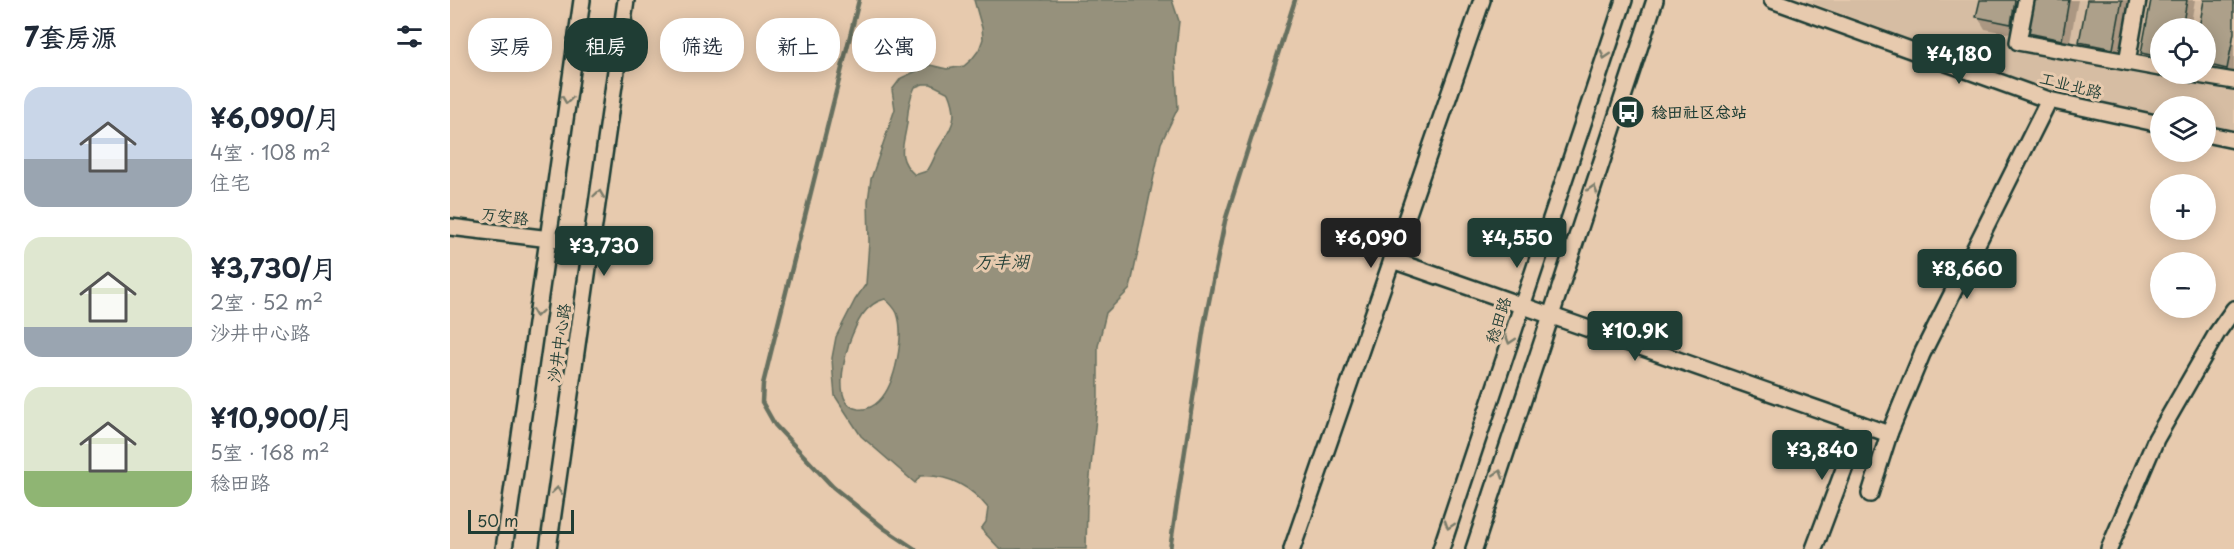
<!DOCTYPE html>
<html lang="zh">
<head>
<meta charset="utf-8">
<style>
  :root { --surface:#fff; --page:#f2f2f3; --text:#1f2937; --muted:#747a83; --accent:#1f3d34 }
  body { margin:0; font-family:"Playpen Sans","LXGW WenKai TC",sans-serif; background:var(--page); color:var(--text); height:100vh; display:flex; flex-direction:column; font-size:22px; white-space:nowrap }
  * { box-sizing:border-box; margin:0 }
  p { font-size:20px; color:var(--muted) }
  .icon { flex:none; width:33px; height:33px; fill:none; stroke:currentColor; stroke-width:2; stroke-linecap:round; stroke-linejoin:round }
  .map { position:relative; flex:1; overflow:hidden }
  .drawer { display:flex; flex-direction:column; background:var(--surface); width:450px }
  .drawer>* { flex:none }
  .top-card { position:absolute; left:18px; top:18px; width:570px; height:54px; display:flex; gap:12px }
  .tools { position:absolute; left:1700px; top:18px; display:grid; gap:12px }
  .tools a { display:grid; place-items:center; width:66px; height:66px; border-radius:50%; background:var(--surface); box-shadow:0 3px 15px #0003; font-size:30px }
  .scale { position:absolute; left:18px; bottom:15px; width:106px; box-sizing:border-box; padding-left:6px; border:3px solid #1f3d34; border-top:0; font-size:16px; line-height:21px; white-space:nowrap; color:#1f3d34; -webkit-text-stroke:4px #e7caae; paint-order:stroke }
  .price { position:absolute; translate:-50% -51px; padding:0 14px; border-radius:6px; background:var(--accent); color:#fff; font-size:20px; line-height:39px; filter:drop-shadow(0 2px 3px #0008) }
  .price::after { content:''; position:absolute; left:50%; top:36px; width:18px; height:14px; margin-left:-9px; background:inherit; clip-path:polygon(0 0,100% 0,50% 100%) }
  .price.active { background:#222; color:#fff }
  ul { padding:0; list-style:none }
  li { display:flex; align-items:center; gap:18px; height:150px; padding:0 24px }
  li span { display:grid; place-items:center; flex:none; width:168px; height:120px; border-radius:18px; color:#555 }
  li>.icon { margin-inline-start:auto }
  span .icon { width:72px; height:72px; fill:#fffc; stroke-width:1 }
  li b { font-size:26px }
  h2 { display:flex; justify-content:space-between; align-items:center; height:72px; padding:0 24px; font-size:26px }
  .tag { padding:0 21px; border-radius:24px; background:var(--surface); box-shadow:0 3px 15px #0003; font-size:21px; line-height:54px }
  .tag.active { background:var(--accent); color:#fff }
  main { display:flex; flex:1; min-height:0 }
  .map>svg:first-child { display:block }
</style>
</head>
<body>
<main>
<section class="drawer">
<h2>7套房源<svg class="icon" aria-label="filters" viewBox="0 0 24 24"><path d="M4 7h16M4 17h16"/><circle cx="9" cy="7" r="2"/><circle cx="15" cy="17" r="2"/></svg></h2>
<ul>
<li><span style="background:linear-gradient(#c9d6e8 60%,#9aa5b1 0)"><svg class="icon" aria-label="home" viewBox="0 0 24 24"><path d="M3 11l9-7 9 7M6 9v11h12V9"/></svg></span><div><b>¥6,090/月</b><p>4室 · 108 m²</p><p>住宅</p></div></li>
<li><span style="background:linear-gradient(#dfe7d0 75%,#9aa5b1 0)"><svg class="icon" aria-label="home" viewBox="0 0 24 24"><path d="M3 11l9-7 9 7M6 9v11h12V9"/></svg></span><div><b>¥3,730/月</b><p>2室 · 52 m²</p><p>沙井中心路</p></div></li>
<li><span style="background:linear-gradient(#dfe7d0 70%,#8fb573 0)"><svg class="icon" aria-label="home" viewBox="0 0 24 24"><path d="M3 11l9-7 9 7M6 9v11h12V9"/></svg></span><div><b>¥10,900/月</b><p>5室 · 168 m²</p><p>稔田路</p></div></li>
</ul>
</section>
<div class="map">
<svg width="1784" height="549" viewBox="0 0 1784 549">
  <rect width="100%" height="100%" fill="#e7caae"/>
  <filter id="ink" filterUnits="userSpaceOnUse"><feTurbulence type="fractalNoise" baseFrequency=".0167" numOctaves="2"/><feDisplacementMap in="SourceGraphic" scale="12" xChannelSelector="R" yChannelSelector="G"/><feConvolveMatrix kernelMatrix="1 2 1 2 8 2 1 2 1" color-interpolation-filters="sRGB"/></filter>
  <g filter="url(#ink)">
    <path fill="#d6bda3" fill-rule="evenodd" d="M1354,0H1784V131L1755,125V106H1710V115L1615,96ZM1710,28H1755V74H1710Z"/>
    <path fill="#96917c" stroke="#666f5f" stroke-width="1.5" fill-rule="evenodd" d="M524,0H722L729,21L725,58L728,108L711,143L680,289L656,313L648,346V398L637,506L636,549H550L531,529L536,522L538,508C521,487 498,474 470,476L465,483L411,436L385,396L383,374L382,358L386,337L405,300L416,284L419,242L418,201L421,179L445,109L442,90L451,78L480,65L497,69L514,66L522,59L529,50L533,39L532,28ZM473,84H481L499,93C510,119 501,128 488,150C484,157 482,165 477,171L465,175C445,157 454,145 457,123C458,110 459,99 465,87ZM435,299C440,303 444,307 447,313C455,335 446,384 429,401C423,407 416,410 408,409C382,405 394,360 399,343C406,324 414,304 435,299Z"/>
    <g fill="#0003">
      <path d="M1531,0H1574L1567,35L1535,29L1528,17Z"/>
      <path d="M1585,0H1628L1618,51L1586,45L1579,33Z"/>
      <path d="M1638,0H1681L1670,60L1637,54L1630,42Z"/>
      <path d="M1703,0H1745L1740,28H1710V67L1700,65L1693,53Z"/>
      <path d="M1756,0H1784V80L1755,74V28H1751Z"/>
    </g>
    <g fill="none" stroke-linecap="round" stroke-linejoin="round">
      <g stroke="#666f5f" stroke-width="4.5">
        <path d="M409,0L313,384L312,402L325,425L383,487L435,529L465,549"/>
        <path d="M720,549L754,326L775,221L845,0"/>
      </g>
    </g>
    <g fill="#ada08a" stroke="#1f3d34" stroke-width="1.5">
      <path d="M1530,0H1565L1561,24L1526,17Z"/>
      <path d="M1584,0H1619L1612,40L1578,33Z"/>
      <path d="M1637,0H1672L1663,49L1629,42Z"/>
      <path d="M1701,0H1737L1732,28H1710V57L1691,53Z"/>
      <path d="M1754,0H1784V33L1777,69L1755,64V28H1749Z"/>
    </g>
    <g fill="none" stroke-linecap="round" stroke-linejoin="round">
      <g stroke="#1f3d34" stroke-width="20">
        <g id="minor">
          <path d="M1322,0L1599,100L1710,124"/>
          <path d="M1576,0L1568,42L1710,68"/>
          <path d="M1677,62L1688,0"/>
          <path d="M1742,74L1784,81"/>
          <path d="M1755,134L1784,140"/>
          <path d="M0,227L142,244"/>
          <path d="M942,260L1439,434"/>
          <path d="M1420,494L1439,434L1472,354L1599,100"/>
          <path d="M54,549L132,0"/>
          <path d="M98,549L176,0"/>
          <path d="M842,549L1032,0"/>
          <path d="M991,549L1174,0"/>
          <path d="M1024,549L1205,0"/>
          <path d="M1364,549L1411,424"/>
          <path d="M1659,549L1706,439L1767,333L1784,309"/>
        </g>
      </g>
      <use href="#minor" stroke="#e7caae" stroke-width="15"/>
    </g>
    <defs><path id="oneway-chevron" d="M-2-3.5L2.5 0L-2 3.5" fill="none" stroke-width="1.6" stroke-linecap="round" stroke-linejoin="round" transform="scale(1.5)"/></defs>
    <g stroke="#797c6b">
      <use href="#oneway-chevron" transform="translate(1155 55) rotate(108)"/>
      <use href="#oneway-chevron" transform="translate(117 100) rotate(98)"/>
      <use href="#oneway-chevron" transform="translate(1143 189) rotate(-72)"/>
      <use href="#oneway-chevron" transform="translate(149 194) rotate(-82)"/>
      <use href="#oneway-chevron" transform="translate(87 313) rotate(98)"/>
      <use href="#oneway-chevron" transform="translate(1060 340) rotate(108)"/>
      <use href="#oneway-chevron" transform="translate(1049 474) rotate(-72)"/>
      <use href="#oneway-chevron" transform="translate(107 491) rotate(-82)"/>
      <use href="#oneway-chevron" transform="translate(999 525) rotate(108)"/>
    </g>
  </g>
  <defs>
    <g id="bus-disc" transform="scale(1.725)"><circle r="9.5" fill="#1f3d34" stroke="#e7caae"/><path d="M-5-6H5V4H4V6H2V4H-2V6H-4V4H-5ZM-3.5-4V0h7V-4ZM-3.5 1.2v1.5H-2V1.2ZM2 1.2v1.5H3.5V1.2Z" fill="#fff"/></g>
  </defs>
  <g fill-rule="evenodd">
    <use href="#bus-disc" x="1178" y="112"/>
  </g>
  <g text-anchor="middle" stroke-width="6" stroke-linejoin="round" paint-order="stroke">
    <g font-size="16" fill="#1f3d34" stroke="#e7caae">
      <text transform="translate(1621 85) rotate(14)" y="6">工业北路</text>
      <text transform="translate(55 216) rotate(7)" y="6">万安路</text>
      <text transform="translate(1048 320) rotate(-72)" y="6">稔田路</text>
      <text transform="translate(109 343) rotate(-82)" y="6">沙井中心路</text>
    </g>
    <g font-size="16" font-weight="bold" fill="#1f3d34" stroke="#e7caae" text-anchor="start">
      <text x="1201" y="118">稔田社区总站</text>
    </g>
    <g font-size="18" font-style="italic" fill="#2b453b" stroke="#e7caae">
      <text x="552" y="268">万丰湖</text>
    </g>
  </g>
</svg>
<div class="tools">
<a><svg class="icon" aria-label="locate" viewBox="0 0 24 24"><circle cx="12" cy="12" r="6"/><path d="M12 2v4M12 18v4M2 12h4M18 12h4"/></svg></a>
<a><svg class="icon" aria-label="layers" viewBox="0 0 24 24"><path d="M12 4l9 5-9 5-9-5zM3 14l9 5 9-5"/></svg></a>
<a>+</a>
<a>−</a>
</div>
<div class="scale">50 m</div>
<b class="price" style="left:1509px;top:85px">¥4,180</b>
<b class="price active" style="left:921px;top:269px">¥6,090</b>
<b class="price" style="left:1067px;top:269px">¥4,550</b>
<b class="price" style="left:154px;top:277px">¥3,730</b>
<b class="price" style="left:1517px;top:300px">¥8,660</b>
<b class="price" style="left:1185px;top:362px">¥10.9K</b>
<b class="price" style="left:1372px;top:481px">¥3,840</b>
<div class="top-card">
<a class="tag">买房</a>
<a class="tag active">租房</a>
<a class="tag">筛选</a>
<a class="tag">新上</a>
<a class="tag">公寓</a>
</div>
</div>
</main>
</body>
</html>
